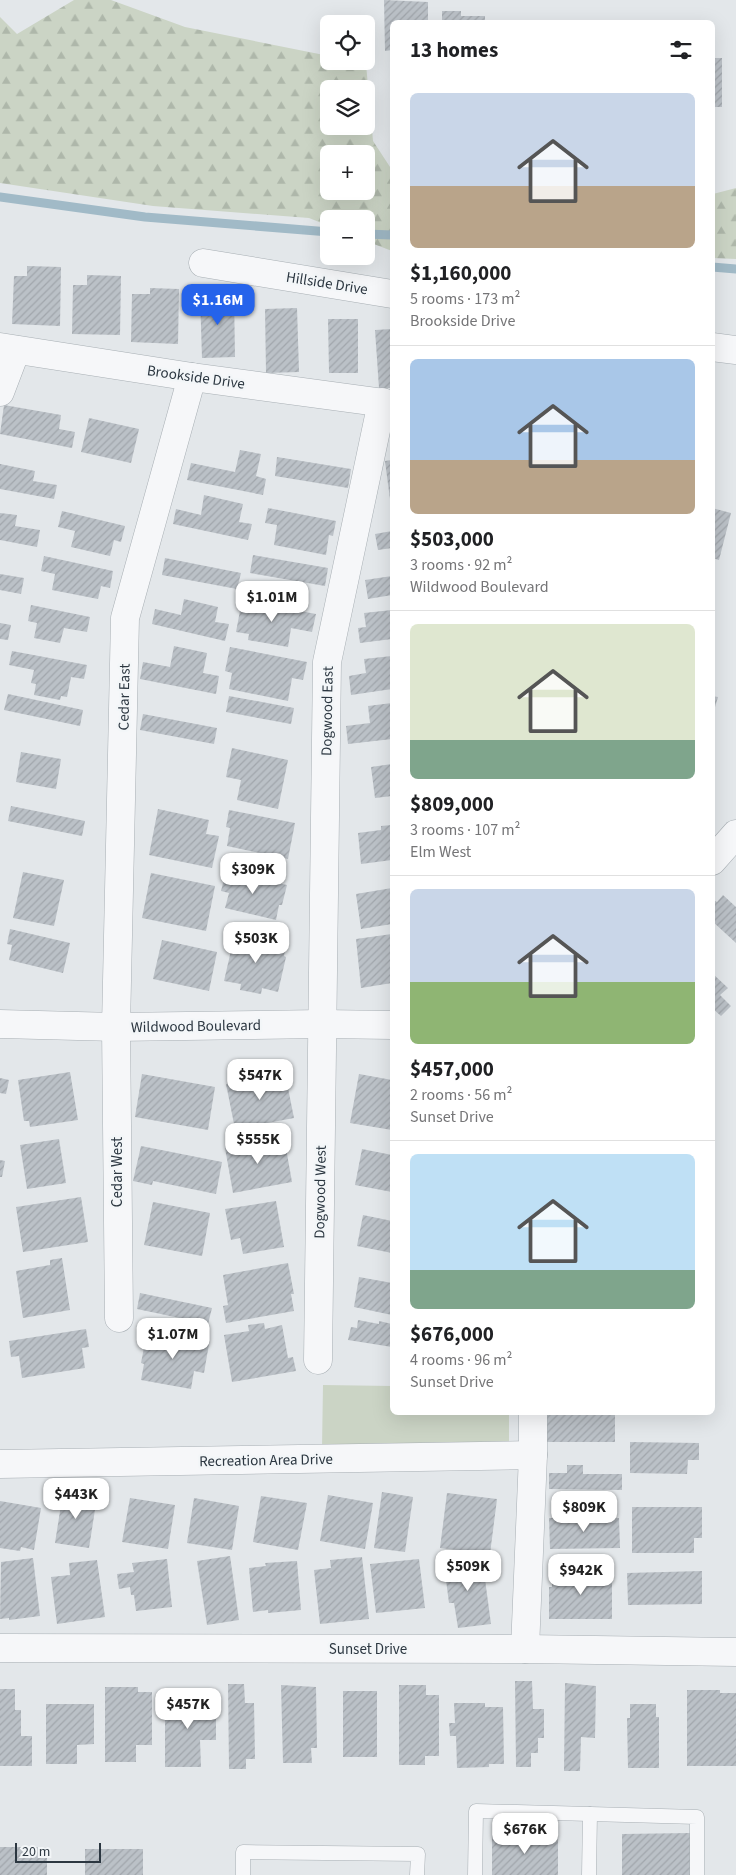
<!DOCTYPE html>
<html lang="en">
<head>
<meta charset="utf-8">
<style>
  :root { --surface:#fff; --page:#f2f2f2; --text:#202124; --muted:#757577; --line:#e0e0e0; --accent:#2563eb }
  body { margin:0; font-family:"Source Sans 3",sans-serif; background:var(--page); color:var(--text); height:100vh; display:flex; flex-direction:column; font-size:19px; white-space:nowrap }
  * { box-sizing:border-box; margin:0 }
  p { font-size:16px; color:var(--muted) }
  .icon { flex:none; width:28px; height:28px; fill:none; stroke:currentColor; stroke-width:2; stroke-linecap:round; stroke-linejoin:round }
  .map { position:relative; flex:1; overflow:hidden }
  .panel { position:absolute; left:390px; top:20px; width:325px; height:1395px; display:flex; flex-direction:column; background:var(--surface); border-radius:8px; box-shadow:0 5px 20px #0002 }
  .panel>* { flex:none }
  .buttons { position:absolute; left:320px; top:15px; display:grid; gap:10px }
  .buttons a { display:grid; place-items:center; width:55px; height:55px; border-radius:8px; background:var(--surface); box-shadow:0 5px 20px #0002; font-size:25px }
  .scale { position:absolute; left:15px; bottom:12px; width:86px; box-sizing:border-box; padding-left:5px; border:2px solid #2c3741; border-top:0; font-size:14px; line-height:18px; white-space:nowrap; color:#2c3741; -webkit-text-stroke:4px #f3f6f8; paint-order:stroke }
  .price { position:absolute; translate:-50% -42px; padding:0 11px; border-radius:10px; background:#fff; color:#222; font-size:16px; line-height:32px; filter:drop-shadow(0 1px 2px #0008) }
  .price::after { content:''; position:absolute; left:50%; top:30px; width:15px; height:11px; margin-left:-8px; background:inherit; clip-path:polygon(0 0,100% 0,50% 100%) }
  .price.active { background:var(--accent); color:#fff }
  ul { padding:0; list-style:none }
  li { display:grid; align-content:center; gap:10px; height:265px; padding:0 20px }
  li+li { border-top:1px solid var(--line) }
  li span { display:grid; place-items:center; height:155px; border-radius:8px; color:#555 }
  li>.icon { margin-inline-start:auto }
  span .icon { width:90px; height:90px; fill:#fffc; stroke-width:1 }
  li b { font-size:21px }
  h2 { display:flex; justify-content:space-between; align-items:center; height:60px; padding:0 20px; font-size:21px }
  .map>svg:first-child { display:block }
</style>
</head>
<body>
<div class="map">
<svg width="736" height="1875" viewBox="0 0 736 1875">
  <defs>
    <pattern id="forest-firs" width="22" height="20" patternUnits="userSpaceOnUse" patternTransform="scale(1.25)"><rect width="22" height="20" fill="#cbd4c5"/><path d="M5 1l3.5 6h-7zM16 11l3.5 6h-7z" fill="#aeb7aa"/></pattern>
    <pattern id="building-hatch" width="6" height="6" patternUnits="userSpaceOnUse" patternTransform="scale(1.25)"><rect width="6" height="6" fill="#bbc1c7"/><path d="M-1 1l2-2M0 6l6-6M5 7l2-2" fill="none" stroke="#a1a6ac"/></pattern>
  </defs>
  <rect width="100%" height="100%" fill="#e3e7ea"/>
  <path fill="#cbd4c5" d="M323,1385L392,1386V1412L509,1413V1451L322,1448Z"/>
  <g fill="url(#forest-firs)" fill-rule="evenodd">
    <path d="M74,0H111L185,27L329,56V61H352L366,64L373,141L392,170V251L366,241V219H329V226L309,218L153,206L0,183V17L17,34ZM329,89H366V126H329ZM329,154H366V191H329Z"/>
    <path d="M736,188V259L713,258V194Z"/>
  </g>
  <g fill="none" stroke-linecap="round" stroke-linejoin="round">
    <g stroke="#a1bac7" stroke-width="9">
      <path d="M0,197L145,217L329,232"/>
      <path d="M366,234L392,235"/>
      <path d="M712,267L736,269"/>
    </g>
  </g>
  <g fill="url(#building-hatch)">
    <path d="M384,0L428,2V22H392V50L385,51Z"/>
    <path d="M442,11H461V16H485V22H442Z"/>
    <rect x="712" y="58" width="10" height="49"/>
    <path d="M27,266L61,267L60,326L12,324L14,276H27Z"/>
    <path d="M87,275L121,276L120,335L72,334L73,285H87Z"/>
    <path d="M150,288L179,289L178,344L131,342L132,294H150Z"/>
    <path d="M234,294L235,357L202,358L200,295Z"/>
    <path d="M297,308L299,372L266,373L265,309Z"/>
    <path d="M328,319H358V373H329Z"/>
    <path d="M392,329V388H379L375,330Z"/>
    <path d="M4,405L61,415L59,429L75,432L72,448L0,434Z"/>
    <path d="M89,418L139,429L131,463L81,452Z"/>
    <path d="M240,450L261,454L256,476L266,479L263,495L187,480L191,463L235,472Z"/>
    <path d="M277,457L351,469L348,488L275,476Z"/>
    <path d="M392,460V498L390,499L385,461Z"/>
    <path d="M0,464L35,471L33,481L57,485L54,499L0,489Z"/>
    <path d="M204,495L243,504L239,522L252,524L248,540L173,524L176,509L201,515Z"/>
    <path d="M268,508L336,521L333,536L329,535L326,555L274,545L277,525L265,523Z"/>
    <path d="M712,508L731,513L719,560L712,558Z"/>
    <path d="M62,511L125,526L121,542L114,540L110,556L71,547L75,531L58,527Z"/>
    <path d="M0,513L17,515L15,526L40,530L37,547L0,540Z"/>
    <path d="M392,531V548L378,550L375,534Z"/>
    <path d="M253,555L328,568L325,586L250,573Z"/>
    <path d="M44,556L113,571L110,588L101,586L98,599L52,590L55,574L41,571Z"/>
    <path d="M165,558L241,573L237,589L162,575Z"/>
    <path d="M0,574L24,578L21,594L0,590Z"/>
    <path d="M392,576V595L368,599L365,580Z"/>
    <path d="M184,599L218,607L215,622L229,624L225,641L152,624L155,609L181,615Z"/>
    <path d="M242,600L316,614L312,632L291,628L288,647L248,640L249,634L236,632Z"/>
    <path d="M31,605L90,617L87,632L64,628L60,643L34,638L37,623L28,621Z"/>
    <path d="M392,610V639L360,643L358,628L366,627L364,613Z"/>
    <path d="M0,623L11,625L8,640L0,639Z"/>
    <path d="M174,646L207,653L203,673L219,676L216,694L140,679L143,662L170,667Z"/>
    <path d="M230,647L307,662L303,680L292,678L288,701L229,689L232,673L225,671Z"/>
    <path d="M12,651L87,665L84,679L71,677L67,697L61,696L60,700L34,695L36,684L31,683L34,670L9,665Z"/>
    <path d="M392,656V689L351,695L349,676L366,673L364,659Z"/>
    <path d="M8,694L83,710L80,726L4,710Z"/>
    <path d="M229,696L294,708L291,724L226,712Z"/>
    <path d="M712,696L718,697L713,714H712Z"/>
    <path d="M392,703V739L348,744L346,726L370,723L368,706Z"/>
    <path d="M143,714L217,728L214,744L140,730Z"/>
    <path d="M232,748L288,760L278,809L237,800L241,780L226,777Z"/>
    <path d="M21,752L61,759L56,789L16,782Z"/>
    <path d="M392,764V796L375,798L371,767Z"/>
    <path d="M11,806L85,821L82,836L8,821Z"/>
    <path d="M158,809L209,820L206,834L219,836L212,868L149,855Z"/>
    <path d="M229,810L295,823L288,859L227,846L230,828L226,827Z"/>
    <path d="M392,825V860L361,864L358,833L381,830V826Z"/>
    <path d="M226,871L287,885L282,905H279L276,920L225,908L229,893L221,891Z"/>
    <path d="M23,872L64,880L54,926L13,918Z"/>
    <path d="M151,873L215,886L206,931L142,918Z"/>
    <path d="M392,888V924L361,929L356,894Z"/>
    <path d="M723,895L736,907V943L712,921V899L717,902Z"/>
    <path d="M10,929L70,943L63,973L9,960L12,945L7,944Z"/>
    <path d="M235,933L286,944L284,956L286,957L278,992L262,988L261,994L240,990L241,984L224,981Z"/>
    <path d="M392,934V983L361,988L356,939Z"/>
    <path d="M162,940L217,952L209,991L153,979Z"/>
    <path d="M712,973L728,988L720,995L731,1006L721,1016L712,1008Z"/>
    <path d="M70,1072L78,1120L30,1127L29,1121H24L18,1080Z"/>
    <path d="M285,1073L294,1118L235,1129L226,1084Z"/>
    <path d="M142,1074L215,1087L208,1130L135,1117Z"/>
    <path d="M359,1074L392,1080V1130L350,1123Z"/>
    <path d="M0,1078L9,1080L6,1094L0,1093Z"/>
    <path d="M284,1137L292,1182L233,1193L225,1148Z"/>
    <path d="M59,1139L66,1183L27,1189L20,1145Z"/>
    <path d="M141,1146L222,1162L216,1194L153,1181L152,1185L133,1181Z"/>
    <path d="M362,1149L392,1155V1192L355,1185Z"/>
    <path d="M0,1160L5,1161L2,1177H0Z"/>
    <path d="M81,1197L88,1242L23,1252L16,1207Z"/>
    <path d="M276,1201L284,1247L243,1254L240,1238L231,1240L225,1209Z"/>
    <path d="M153,1202L210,1213L202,1256L144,1245Z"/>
    <path d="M363,1215L392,1221V1253L357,1246Z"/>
    <path d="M62,1258L70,1310L23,1318L16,1271L50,1265V1260Z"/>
    <path d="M288,1263L294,1294H291L294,1311L226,1323L223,1306L228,1305L223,1275Z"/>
    <path d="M359,1277L392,1283V1315L354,1307Z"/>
    <path d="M140,1293L212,1308L208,1324L137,1309Z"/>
    <path d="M358,1320L379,1324V1321L392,1324V1347L348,1340L351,1327L357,1328Z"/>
    <path d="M264,1323L265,1329L282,1325L288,1358L293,1357L296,1371L232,1382L224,1335L249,1331L248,1325Z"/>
    <path d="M86,1329L89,1347L82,1348L85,1368L22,1378L19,1356L11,1357L9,1341Z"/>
    <path d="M147,1332L209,1344L204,1373L194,1371L191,1389L141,1380L144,1364L141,1363Z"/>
    <rect x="545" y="1412" width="70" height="30"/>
    <path d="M630,1442L699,1443V1460H688L687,1474L630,1473Z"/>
    <path d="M567,1465H583V1474H622V1490L549,1489V1473H567Z"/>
    <path d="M63,1492L97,1497L89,1548L55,1543Z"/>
    <path d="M382,1492L413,1497L405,1552L374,1548Z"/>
    <path d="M447,1493L497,1499L490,1554L440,1548Z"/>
    <path d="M328,1495L373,1503L365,1549L320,1541Z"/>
    <path d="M261,1496L307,1503L298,1550L253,1542Z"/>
    <path d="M130,1498L175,1505L168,1549L122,1542Z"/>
    <path d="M194,1498L239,1506L232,1550L187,1543Z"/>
    <path d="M0,1501L41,1508L34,1550L21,1547L20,1551L0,1548Z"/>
    <path d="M632,1507H702V1538H694V1553H632Z"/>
    <path d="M549,1518H619L620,1548L550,1549Z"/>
    <path d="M230,1556L239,1620L207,1625L197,1561Z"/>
    <path d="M362,1557L369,1619L320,1624L314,1570L331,1568L330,1560Z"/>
    <path d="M482,1557L491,1624L458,1628L454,1603H449L444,1565L451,1564V1561Z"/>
    <path d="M33,1558L40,1616L9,1620V1618L0,1619L1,1562Z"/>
    <path d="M167,1559L172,1607L136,1611L134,1595H131L130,1587L119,1589L117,1574L134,1572L132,1563Z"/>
    <path d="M419,1559L425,1608L376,1613L370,1564Z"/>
    <path d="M97,1560L105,1617L57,1624L51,1577L70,1575L69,1563Z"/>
    <path d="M297,1561L301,1610L268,1613V1610L253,1612L249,1568L266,1566L265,1563Z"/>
    <path d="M612,1571V1619H549V1587H552V1572Z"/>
    <path d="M702,1571V1604L628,1605L627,1573Z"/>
    <path d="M515,1681H532L533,1709H544V1738H538V1753H531V1767H516Z"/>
    <path d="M565,1683L596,1686L595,1738L581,1737L580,1771H564Z"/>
    <path d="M228,1684H244L245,1703H254L255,1759H246V1769H229Z"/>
    <path d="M281,1685L316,1687L317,1748H311L312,1763H283Z"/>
    <path d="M399,1685H426V1695H439V1756H425V1765H399Z"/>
    <path d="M105,1687H138V1692H152V1745H136V1762H105Z"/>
    <path d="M0,1689H15V1710H21V1736H32V1766H0Z"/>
    <path d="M687,1690H720V1693H736V1766H687Z"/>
    <rect x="343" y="1691" width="34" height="66"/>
    <path d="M165,1698H199V1702H216V1740H200L201,1767H165Z"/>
    <path d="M454,1703H485V1707H503L504,1764H489V1767L457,1768L456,1736H450L449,1723H455Z"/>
    <path d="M46,1704H94V1744L77,1745V1764H46Z"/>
    <path d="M630,1704H656V1717H659V1768H628L627,1718H630Z"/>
    <path d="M691,1833L692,1875H622V1834Z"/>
    <rect x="492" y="1835" width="66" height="40"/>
    <rect x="0" y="1847" width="47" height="28"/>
    <rect x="85" y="1849" width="58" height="26"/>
  </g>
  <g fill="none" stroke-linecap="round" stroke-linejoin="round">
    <g stroke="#a8afb4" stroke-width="15">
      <g id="lane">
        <path d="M243,1875V1852L418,1854L417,1875"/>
        <path d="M475,1875L476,1811L590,1814"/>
        <path d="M589,1875L590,1814L697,1817V1875"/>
      </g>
    </g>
    <g stroke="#a8afb4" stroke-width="29">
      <g id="street">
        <path d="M203,263L392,294"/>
        <path d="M0,347L192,377L392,404"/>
        <path d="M712,347L736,350"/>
        <path d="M0,392L16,350"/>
        <path d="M712,861L736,834"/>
        <path d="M0,1024L116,1027L322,1024L392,1025"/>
        <path d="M119,1318L116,1027L125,618L192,377"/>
        <path d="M318,1360L327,662L382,402"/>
        <path d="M0,1464L533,1455"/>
        <path d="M0,1648L525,1649L736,1652"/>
        <path d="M525,1649L533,1455V1412"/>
      </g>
    </g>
    <use href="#lane" stroke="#f6f7f9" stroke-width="14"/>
    <use href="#street" stroke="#f6f7f9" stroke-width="28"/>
  </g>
  <g text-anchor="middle" stroke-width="5" stroke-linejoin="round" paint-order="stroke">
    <g font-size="15" fill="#2c3741" stroke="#f3f6f8">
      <text transform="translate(327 283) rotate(9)" y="5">Hillside Drive</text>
      <text transform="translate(196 377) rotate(8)" y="5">Brookside Drive</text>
      <text transform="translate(124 697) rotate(-89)" y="5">Cedar East</text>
      <text transform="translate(327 711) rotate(-89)" y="5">Dogwood East</text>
      <text transform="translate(196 1026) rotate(-1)" y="5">Wildwood Boulevard</text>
      <text transform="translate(117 1172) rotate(-90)" y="5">Cedar West</text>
      <text transform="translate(320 1192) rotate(-89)" y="5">Dogwood West</text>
      <text transform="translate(266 1460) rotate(-1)" y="5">Recreation Area Drive</text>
      <text x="368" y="1654">Sunset Drive</text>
    </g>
  </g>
</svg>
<div class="buttons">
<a><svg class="icon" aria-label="locate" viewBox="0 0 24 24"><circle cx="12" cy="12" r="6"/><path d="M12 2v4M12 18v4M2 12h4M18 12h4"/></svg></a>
<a><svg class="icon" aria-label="layers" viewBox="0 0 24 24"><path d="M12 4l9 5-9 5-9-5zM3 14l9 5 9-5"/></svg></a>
<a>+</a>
<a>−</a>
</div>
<div class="scale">20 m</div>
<b class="price active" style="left:218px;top:326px">$1.16M</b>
<b class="price" style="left:272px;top:623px">$1.01M</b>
<b class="price" style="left:253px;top:895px">$309K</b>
<b class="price" style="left:256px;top:964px">$503K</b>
<b class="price" style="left:260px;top:1101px">$547K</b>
<b class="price" style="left:258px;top:1165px">$555K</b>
<b class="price" style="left:173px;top:1360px">$1.07M</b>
<b class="price" style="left:76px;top:1520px">$443K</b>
<b class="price" style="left:584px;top:1533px">$809K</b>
<b class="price" style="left:468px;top:1592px">$509K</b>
<b class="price" style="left:581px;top:1596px">$942K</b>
<b class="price" style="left:188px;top:1730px">$457K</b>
<b class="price" style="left:525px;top:1855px">$676K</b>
<section class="panel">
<h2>13 homes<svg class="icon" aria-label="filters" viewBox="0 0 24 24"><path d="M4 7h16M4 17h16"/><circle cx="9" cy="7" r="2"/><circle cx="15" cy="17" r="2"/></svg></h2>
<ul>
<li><span style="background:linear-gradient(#c9d6e8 60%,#b9a48a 0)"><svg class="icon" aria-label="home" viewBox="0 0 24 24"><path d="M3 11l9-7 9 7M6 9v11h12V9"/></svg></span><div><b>$1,160,000</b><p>5 rooms · 173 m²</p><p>Brookside Drive</p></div></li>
<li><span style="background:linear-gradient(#a9c7e8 65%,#b9a48a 0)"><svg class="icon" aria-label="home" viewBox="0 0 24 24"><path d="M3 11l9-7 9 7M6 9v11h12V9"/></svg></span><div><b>$503,000</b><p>3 rooms · 92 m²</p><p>Wildwood Boulevard</p></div></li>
<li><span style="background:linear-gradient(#dfe7d0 75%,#7fa58c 0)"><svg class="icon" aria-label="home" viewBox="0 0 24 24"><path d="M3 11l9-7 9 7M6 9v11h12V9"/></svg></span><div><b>$809,000</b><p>3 rooms · 107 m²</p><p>Elm West</p></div></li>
<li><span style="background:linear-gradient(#c9d6e8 60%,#8fb573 0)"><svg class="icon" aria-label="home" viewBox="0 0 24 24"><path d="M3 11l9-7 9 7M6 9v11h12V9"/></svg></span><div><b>$457,000</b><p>2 rooms · 56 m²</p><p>Sunset Drive</p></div></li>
<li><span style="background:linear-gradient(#bfe0f5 75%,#7fa58c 0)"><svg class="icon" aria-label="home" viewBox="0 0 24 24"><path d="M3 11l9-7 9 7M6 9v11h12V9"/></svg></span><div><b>$676,000</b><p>4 rooms · 96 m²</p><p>Sunset Drive</p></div></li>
</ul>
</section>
</div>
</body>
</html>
